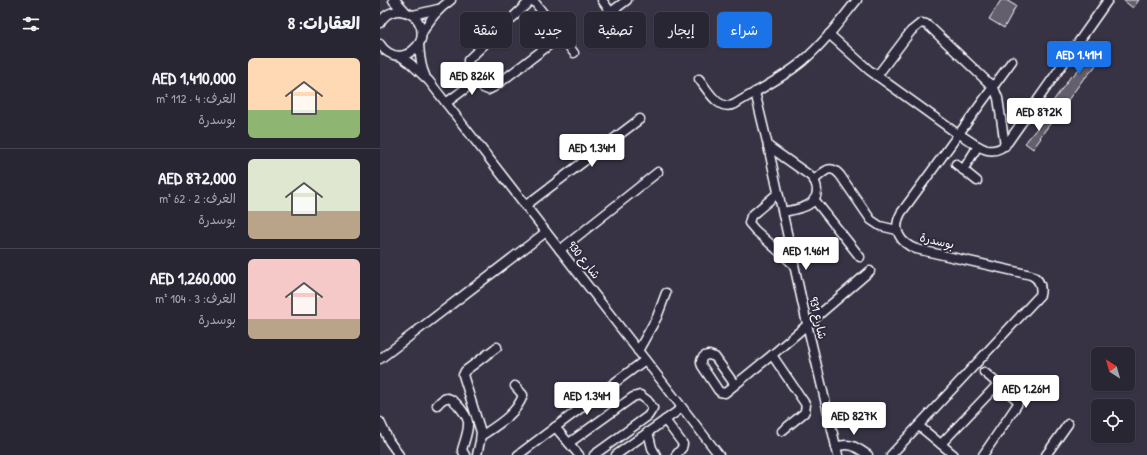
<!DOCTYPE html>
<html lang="ar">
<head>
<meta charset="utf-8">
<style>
  :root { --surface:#292634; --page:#312e3c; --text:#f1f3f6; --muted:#a5a5ac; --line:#45434f; --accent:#1a73e8 }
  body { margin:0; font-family:"Patrick Hand","Playpen Sans Arabic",sans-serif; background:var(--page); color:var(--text); direction:rtl; height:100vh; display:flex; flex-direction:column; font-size:15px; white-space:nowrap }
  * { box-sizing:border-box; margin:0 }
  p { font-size:13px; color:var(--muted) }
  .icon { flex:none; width:22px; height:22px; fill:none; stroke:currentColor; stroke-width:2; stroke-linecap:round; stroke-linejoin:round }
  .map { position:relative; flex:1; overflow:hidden; direction:ltr }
  .side { display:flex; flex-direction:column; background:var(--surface); width:380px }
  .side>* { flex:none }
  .top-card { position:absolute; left:12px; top:12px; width:380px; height:36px; direction:rtl; display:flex; gap:8px }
  .needle { width:26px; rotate:323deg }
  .tools { position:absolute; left:711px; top:347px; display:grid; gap:8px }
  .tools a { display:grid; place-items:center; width:44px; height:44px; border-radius:6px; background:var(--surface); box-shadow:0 1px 3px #0004,0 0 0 1px var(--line); font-size:20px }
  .price { position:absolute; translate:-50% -34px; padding:0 9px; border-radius:4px; background:#fff; color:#222; font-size:13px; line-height:26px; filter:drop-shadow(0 1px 2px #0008) }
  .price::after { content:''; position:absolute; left:50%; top:24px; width:12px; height:9px; margin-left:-6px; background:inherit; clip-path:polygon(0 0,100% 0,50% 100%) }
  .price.active { background:var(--accent); color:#fff }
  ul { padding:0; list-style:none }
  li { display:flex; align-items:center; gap:12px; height:100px; padding:0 20px }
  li+li { border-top:1px solid var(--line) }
  li span { display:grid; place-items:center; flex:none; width:112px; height:80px; border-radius:6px; color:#555 }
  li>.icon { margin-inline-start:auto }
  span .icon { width:48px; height:48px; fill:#fffc; stroke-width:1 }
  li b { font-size:17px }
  h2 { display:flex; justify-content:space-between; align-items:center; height:48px; padding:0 20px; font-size:17px }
  .chip { padding:0 14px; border-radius:6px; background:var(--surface); box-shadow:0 1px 3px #0004,0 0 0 1px var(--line); font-size:14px; line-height:36px }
  .chip.active { background:var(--accent); color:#fff }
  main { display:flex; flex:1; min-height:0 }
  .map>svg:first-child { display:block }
</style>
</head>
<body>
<main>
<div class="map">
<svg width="767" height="455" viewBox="0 0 767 455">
  <rect width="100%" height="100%" fill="#373345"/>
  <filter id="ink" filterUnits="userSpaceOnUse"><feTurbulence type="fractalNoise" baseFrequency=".025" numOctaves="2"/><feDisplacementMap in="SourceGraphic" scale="8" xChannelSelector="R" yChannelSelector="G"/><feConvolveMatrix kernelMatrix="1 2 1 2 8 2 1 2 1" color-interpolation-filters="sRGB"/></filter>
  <g filter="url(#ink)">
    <g fill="#635f6d" stroke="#fff">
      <path d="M621,0H626L636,6L624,28L609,19Z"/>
      <path d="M743,0H759L753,8Z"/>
      <path d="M712,41L717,47L719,45L724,48L719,56L721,57L714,68L705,78H704L680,111L671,104L691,76L692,77L709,57L701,51L708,42Z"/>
      <path d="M665,114L673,120L660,137L661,138L653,149L645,143L658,127L657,126Z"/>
    </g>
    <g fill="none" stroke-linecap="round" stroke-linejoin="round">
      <g stroke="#fff" stroke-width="11">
        <g id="minor">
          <path d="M151,0L88,60V67L103,88L108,90L114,87L181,36"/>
          <path d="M153,0L194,53"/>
          <path d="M222,0L241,26"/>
          <path d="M231,12L247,0"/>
          <path d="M33,15L58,9"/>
          <path d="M0,23C12,0 47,13 41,39C40,43 39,45 36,47C32,52 27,55 20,56C12,56 4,51 0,44"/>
          <path d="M42,33C51,18 57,10 71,0"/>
          <path d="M449,34L489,70L579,135H581C596,145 612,160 628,142L728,0"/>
          <path d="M39,44C40,55 40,65 45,75"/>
          <path d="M20,56L30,63L49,81L339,455"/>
          <path d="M497,76L531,31L541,23L546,24L551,28L614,88L618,98L625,146"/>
          <path d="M319,79C328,90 338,112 355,104C378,90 403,78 423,61C444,43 460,21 477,0"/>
          <path d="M375,92L388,146L427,324L458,455"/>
          <path d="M66,103L97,80"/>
          <path d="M388,146L429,175C434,179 437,184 437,191C436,208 416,209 403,212"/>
          <path d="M576,164L597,181"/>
          <path d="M583,170L598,146"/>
          <path d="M434,180C444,172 450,163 460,175L491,220L500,226L517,230"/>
          <path d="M398,193L371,216L369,223L375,230L414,265"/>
          <path d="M434,199L480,257"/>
          <path d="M145,206L260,119"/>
          <path d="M180,250L278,172"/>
          <path d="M258,351L277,317L286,293"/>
          <path d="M392,355L426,405L425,411L424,413L402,431"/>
          <path d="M0,359L166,232"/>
          <path d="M355,385L335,357L329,355C323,355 319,360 322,366L338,390L340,392L345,393L392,355L490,271"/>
          <path d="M57,405C60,402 63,398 67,398C74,398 87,415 88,422C89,431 84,442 82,450L85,455"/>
          <path d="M285,420L303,444L302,448L296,455"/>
          <path d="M0,422L9,441L19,455"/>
          <path d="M539,426L574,455"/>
          <path d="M175,427L199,455"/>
          <path d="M268,432L272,448L276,455"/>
          <path d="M101,436C116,426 137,414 143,395L135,386"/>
          <path d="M189,443L253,397L260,395L268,401L273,408L268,416L214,455"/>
          <path d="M561,444L618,384"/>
          <path d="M456,447C470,442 476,447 488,455"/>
          <path d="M97,455L100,441L101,432L83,375L85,371L117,347"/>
          <path d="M138,455L265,360"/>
          <path d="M236,455L302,408"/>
          <path d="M511,455L660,295C662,286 659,279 651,275L536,249C520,243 512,230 521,213L632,61"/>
          <path d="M603,455L637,405L638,402L636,399L604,372"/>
          <path d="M666,455L688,424"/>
        </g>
      </g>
      <g stroke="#fff" stroke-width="13">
        <path id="major" d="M14,0L24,11"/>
      </g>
      <use href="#minor" stroke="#2f2a3d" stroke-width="8"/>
      <use href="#major" stroke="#2f2a3d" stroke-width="10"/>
    </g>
  </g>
  <g text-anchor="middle" stroke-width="4" stroke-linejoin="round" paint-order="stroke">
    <g font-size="12" fill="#fff" stroke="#2f2a3d">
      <text transform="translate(557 241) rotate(13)" y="4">بوسدرة</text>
      <text transform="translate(204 260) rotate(52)" y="4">شارع 930</text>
      <text transform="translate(438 318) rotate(77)" y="4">شارع 931</text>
    </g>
  </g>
</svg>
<div class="tools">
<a><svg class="needle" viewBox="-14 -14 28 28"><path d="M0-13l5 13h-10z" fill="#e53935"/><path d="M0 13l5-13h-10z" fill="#a5a5ac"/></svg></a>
<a><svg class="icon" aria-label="locate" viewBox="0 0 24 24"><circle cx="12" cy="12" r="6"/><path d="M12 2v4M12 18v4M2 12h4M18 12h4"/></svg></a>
</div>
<b class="price active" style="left:699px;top:75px">AED 1.41M</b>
<b class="price" style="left:92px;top:96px">AED 826K</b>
<b class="price" style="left:659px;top:132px">AED 872K</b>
<b class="price" style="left:212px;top:168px">AED 1.34M</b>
<b class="price" style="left:426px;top:271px">AED 1.46M</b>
<b class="price" style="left:646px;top:409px">AED 1.26M</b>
<b class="price" style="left:207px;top:416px">AED 1.34M</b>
<b class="price" style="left:474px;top:436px">AED 827K</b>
<div class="top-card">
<a class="chip active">شراء</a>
<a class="chip">إيجار</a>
<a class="chip">تصفية</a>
<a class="chip">جديد</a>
<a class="chip">شقة</a>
</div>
</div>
<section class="side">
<h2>العقارات: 8<svg class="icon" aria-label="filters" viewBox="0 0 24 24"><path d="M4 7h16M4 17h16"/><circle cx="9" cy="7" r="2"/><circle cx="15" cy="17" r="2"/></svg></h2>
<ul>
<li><span style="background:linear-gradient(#ffd9b3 65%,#8fb573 0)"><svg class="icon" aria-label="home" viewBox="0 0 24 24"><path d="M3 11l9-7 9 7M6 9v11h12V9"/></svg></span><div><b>AED 1,410,000</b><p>الغرف: 4 · 112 m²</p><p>بوسدرة</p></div></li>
<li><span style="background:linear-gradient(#dfe7d0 65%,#b9a48a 0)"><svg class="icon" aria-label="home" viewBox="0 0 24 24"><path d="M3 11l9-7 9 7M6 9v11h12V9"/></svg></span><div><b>AED 872,000</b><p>الغرف: 2 · 62 m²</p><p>بوسدرة</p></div></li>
<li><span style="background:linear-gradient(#f6c9c9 75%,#b9a48a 0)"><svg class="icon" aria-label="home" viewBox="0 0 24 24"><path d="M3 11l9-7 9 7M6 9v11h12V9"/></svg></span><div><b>AED 1,260,000</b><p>الغرف: 3 · 104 m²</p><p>بوسدرة</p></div></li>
</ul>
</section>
</main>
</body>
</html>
